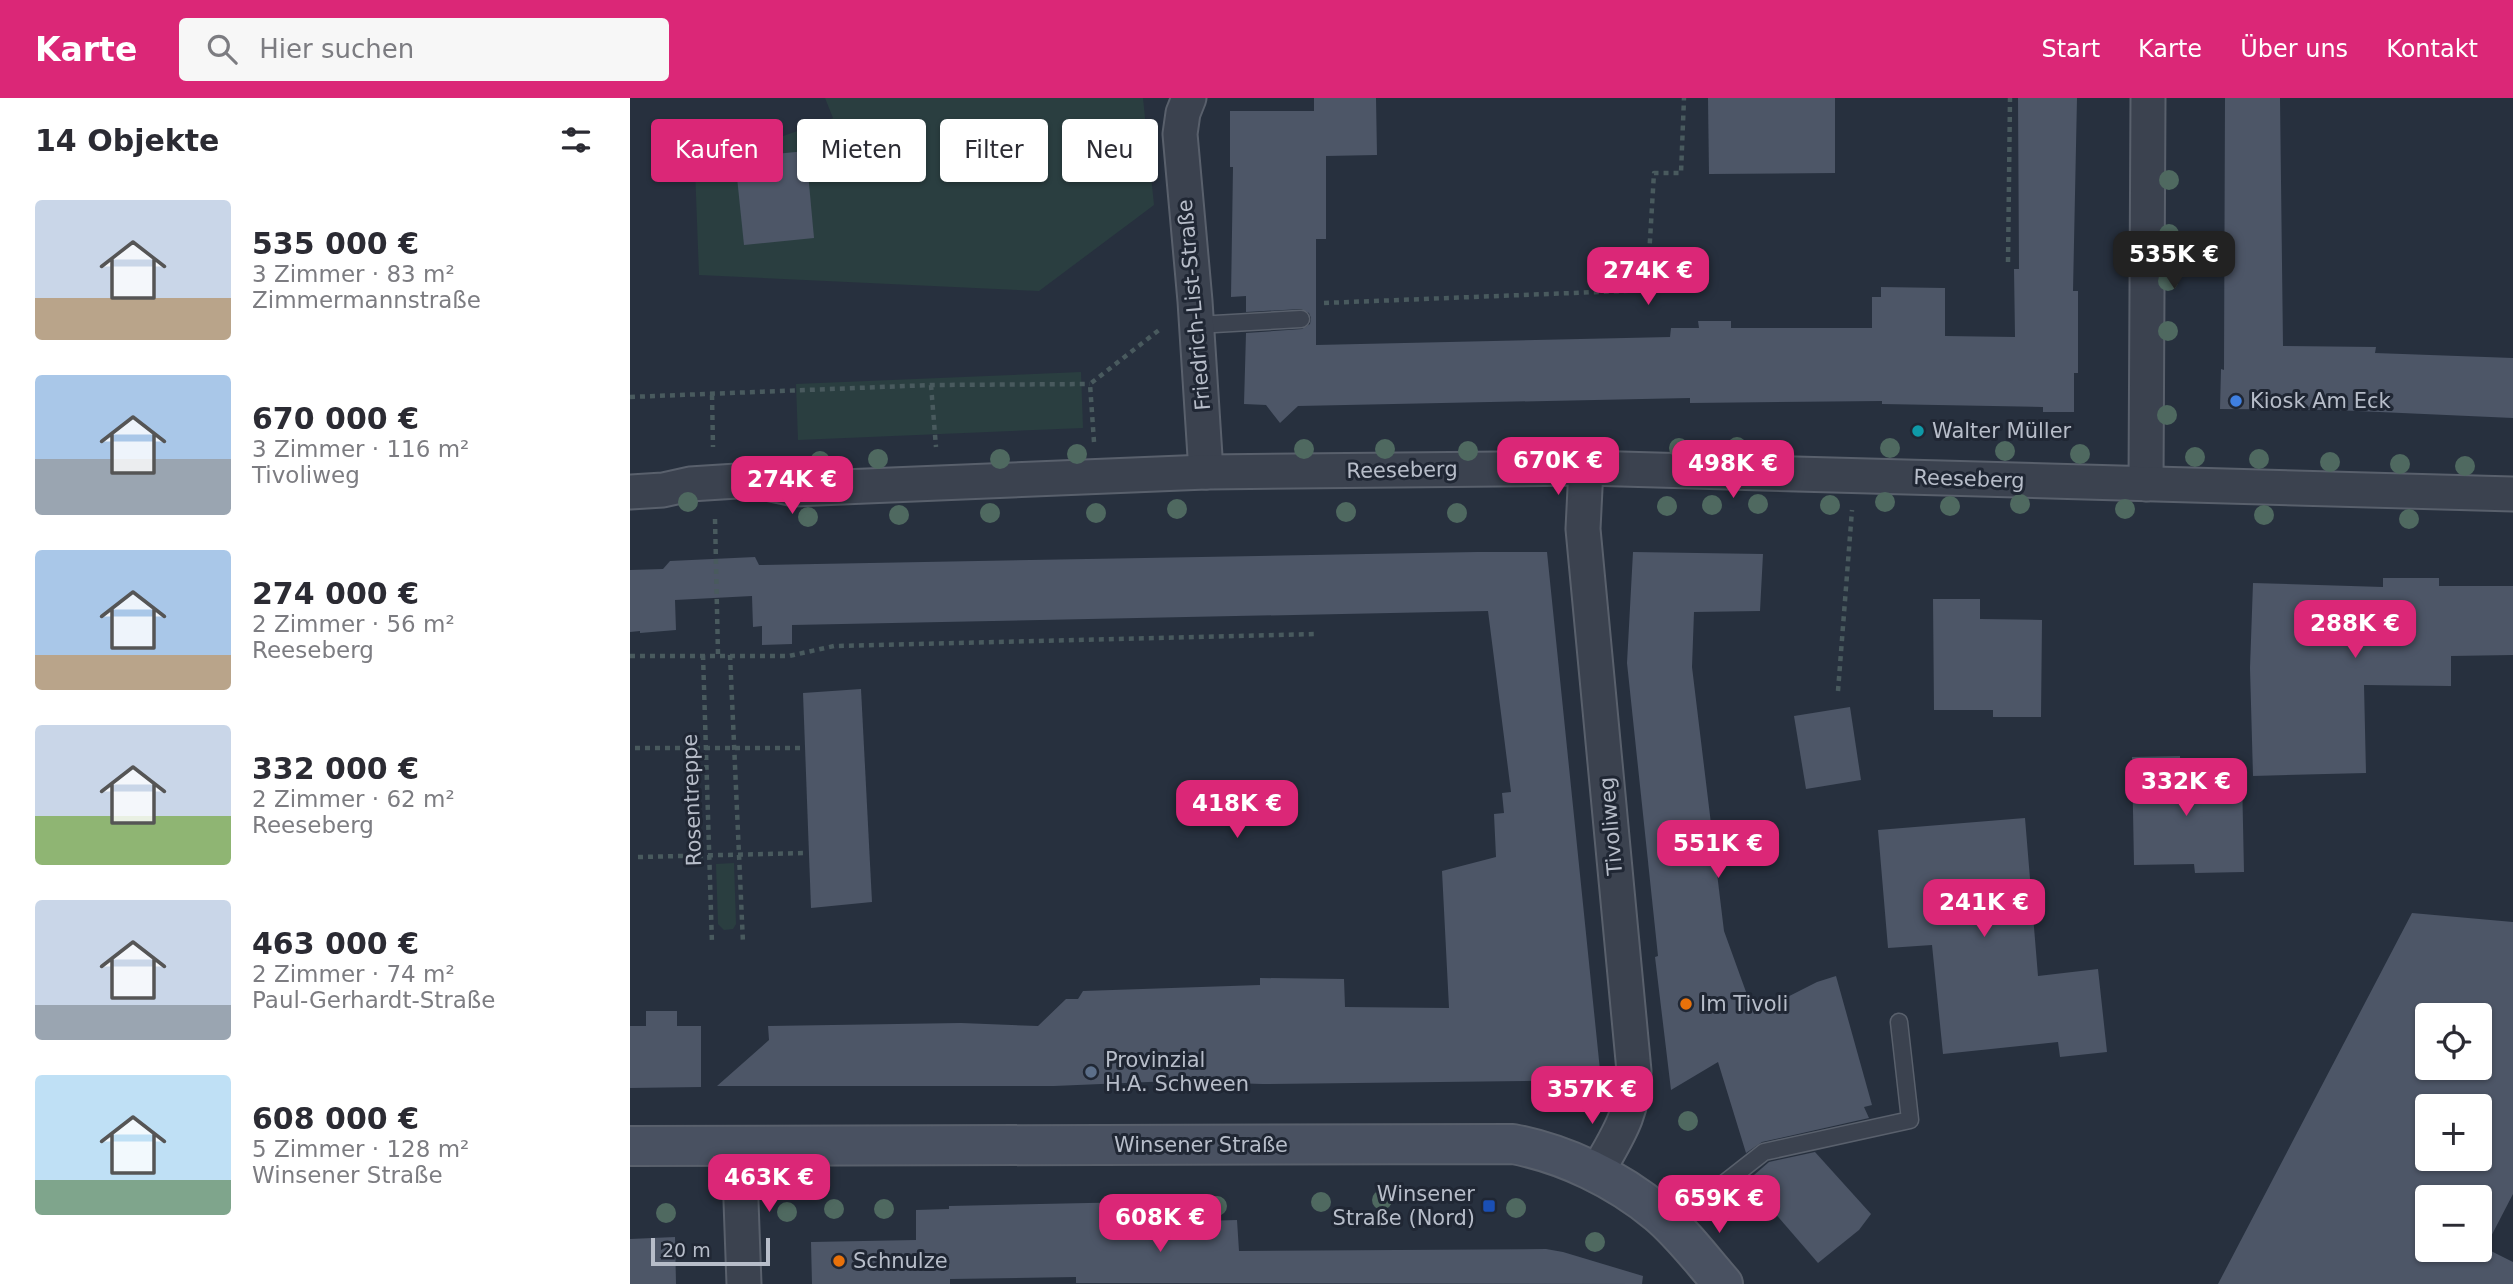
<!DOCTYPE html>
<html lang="de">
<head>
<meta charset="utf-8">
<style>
  :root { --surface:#fff; --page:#f7f7f7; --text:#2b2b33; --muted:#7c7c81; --accent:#db2777 }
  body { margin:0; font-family:"DejaVu Sans",sans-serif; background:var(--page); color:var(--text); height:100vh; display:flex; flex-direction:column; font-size:26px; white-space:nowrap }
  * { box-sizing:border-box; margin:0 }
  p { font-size:23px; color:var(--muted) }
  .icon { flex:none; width:38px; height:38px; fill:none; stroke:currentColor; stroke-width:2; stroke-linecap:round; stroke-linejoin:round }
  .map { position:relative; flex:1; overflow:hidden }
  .side { display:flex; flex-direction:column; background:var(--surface); width:630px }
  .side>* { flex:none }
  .top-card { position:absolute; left:21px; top:21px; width:665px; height:63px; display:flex; gap:14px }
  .controls { position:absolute; left:1785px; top:905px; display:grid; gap:14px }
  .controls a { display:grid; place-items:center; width:77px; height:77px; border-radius:7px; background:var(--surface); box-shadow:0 2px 5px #0004; font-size:35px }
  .scale { position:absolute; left:21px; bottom:18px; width:119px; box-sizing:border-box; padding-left:7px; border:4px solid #b7bdc9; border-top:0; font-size:19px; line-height:24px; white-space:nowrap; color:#b7bdc9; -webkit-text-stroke:5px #202734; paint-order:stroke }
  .price { position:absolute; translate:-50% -60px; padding:0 16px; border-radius:14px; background:var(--accent); color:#fff; font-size:23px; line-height:46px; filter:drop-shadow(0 2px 4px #0008) }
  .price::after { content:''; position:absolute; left:50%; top:42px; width:21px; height:16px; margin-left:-10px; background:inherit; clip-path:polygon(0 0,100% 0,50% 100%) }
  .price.selected { background:#222; color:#fff }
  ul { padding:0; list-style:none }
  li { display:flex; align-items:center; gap:21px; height:175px; padding:0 35px }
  li span { display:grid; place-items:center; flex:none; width:196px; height:140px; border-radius:7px; color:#555 }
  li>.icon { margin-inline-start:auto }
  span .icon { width:84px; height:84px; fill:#fffc; stroke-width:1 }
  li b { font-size:30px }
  h2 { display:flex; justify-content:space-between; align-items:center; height:84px; padding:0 35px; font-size:30px }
  .chip { padding:0 24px; border-radius:7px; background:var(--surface); box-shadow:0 2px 5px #0004; font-size:24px; line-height:63px }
  .chip.selected { background:var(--accent); color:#fff }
  header { display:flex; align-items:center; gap:42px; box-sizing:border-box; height:98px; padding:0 35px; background:var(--accent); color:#fff }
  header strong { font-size:33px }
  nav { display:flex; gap:38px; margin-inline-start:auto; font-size:24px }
  .search { width:490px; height:63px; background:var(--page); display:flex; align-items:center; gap:18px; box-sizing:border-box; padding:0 24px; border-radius:7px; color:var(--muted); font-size:26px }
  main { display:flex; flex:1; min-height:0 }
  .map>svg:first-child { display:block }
</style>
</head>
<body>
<header>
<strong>Karte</strong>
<div class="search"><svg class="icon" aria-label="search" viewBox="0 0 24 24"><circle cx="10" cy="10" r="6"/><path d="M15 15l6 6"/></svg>Hier suchen</div>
<nav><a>Start</a><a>Karte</a><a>Über uns</a><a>Kontakt</a></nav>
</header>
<main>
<section class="side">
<h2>14 Objekte<svg class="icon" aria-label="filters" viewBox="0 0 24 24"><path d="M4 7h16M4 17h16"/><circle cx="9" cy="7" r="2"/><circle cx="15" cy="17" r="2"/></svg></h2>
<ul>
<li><span style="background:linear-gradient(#c9d6e8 70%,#b9a48a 0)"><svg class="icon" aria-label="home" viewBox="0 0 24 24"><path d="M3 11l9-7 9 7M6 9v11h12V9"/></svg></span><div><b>535 000 €</b><p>3 Zimmer · 83 m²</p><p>Zimmermannstraße</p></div></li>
<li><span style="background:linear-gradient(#a9c7e8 60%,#9aa5b1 0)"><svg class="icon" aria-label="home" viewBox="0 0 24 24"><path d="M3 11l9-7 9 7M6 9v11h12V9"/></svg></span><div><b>670 000 €</b><p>3 Zimmer · 116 m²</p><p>Tivoliweg</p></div></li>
<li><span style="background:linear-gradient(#a9c7e8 75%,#b9a48a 0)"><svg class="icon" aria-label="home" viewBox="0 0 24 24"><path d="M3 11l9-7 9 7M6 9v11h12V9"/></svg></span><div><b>274 000 €</b><p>2 Zimmer · 56 m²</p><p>Reeseberg</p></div></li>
<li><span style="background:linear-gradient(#c9d6e8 65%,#8fb573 0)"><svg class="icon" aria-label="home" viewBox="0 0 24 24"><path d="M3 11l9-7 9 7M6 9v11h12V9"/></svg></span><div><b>332 000 €</b><p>2 Zimmer · 62 m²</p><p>Reeseberg</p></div></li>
<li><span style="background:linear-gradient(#c9d6e8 75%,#9aa5b1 0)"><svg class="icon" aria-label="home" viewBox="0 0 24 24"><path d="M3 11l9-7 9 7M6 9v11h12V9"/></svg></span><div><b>463 000 €</b><p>2 Zimmer · 74 m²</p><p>Paul-Gerhardt-Straße</p></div></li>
<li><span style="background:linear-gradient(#bfe0f5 75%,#7fa58c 0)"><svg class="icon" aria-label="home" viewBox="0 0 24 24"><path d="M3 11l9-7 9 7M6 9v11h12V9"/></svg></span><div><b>608 000 €</b><p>5 Zimmer · 128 m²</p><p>Winsener Straße</p></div></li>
</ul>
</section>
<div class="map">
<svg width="1883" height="1186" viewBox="0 0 1883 1186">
  <rect width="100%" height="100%" fill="#27303e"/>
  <g fill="#2a3e40">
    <path d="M195,0H513L524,107L409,193L69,177L65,70L203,20Z"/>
    <path d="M451,274L453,330L168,342L166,286Z"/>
    <path d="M104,765L106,826L103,831L94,832L88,826L86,766Z"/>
  </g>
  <g fill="#4d5667" fill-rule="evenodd">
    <path d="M684,0H746L747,57L696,58V141H686V247L1040,239L1041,230H1069L1068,223H1101V230H1242V199H1251V189L1315,190V238L1385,239L1384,171H1389L1388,0H1447L1443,193H1448V275H1444V314H1413V309L1252,306V303L1060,305V300L668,308L650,325L636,307L614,306L616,235L672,231L680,226L681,220L679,215L671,211L616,214V198L601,199L603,69H600V13H684Z"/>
    <path d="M1078,0H1205V75L1079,76Z"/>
    <path d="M1595,0H1650L1653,248L1746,249L1745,255L1883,260V320L1705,312L1590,311L1591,271L1594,272Z"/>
    <path d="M176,53L184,140L114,147L105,60Z"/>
    <path d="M847,454H917L971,982L632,986L542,983L424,988H87L139,942L138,928L331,925L408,928L436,901H448L453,893L630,887V880L714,881L715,909L819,910L812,773L866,759L864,716L874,715L872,695L881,694L858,513L162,527V546L132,547V528L123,529L122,498L45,502L46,532L10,535V533L0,534V472L33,471L40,463L125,459L129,467Z"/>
    <path d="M1003,454L1133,456L1130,513L1064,514L1062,569L1094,833L1124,916L1187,884L1206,878L1242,1007L1234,1009L1239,1020L1132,1044L1116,1055L1088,964L1041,992L1025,859L1028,858L997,565Z"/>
    <path d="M1753,480H1809V488H1883V557L1821,558V588L1734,587L1736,675L1623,678L1620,570L1623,485L1753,489Z"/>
    <path d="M1303,501H1350V521L1412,522L1411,619H1363V612H1304Z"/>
    <path d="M231,591L242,804L181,810L173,595Z"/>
    <path d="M1220,609L1231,682L1176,691L1164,618Z"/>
    <path d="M1550,658L1551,680L1612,679L1614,774L1565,775L1564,766L1504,767L1502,659Z"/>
    <path d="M1395,720L1408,878L1468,871L1477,954L1430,959L1428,944L1313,956L1302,847L1258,850L1248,732Z"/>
    <path d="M1782,815L1883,824V1096L1855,1150L1883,1164V1186H1588ZM1797,917H1850V970H1797ZM1797,1008H1850V1060H1797ZM1797,1099H1850V1152H1797Z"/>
    <path d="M16,913H47V928H71V989L0,990V928H16Z"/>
    <path d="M1185,1054L1241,1116L1229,1132L1188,1165L1117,1083L1139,1064Z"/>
    <path d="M506,1104L507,1125L607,1122L609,1153L916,1151L933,1154L1013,1178L1012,1186L446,1185V1179L320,1181V1186H182L181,1144L286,1142V1112L319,1111V1108Z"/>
    <path d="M45,1139L46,1186H0V1141Z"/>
  </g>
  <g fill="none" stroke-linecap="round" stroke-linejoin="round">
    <g stroke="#59606c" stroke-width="19">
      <g id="lane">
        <path d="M567,227L671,221"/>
        <path d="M1041,1127L1134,1054L1280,1022L1269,924"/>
      </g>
    </g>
    <g stroke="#59606c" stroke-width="37">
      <g id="street">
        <path d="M559,0L553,15L550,36L565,203L576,374"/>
        <path d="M956,370L953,431L1004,973C1003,1018 987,1038 966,1076"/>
        <path d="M1516,386L1518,0"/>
        <path d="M0,394L33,392L60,386L123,382L164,391L576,374L956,370L1883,396"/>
        <path d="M109,1048L114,1186"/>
      </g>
    </g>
    <g stroke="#59606c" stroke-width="42">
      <path id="secondary" d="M0,1048L883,1046C935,1056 987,1081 1028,1115C1052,1135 1072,1162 1093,1186"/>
    </g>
    <g stroke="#495a5e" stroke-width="4.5" stroke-dasharray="5 5" stroke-linecap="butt">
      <path d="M1378,164L1380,0"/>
      <path d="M694,205L1017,192L1024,75H1051L1054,0"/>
      <path d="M301,287L306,349"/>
      <path d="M82,297L83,349"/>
      <path d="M0,299L301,287L460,286"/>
      <path d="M464,344L460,286L529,232"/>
      <path d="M85,421L88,557"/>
      <path d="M73,557L82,846"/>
      <path d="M100,557L113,845"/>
      <path d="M0,558H159L204,548L686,536"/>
      <path d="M1208,593L1222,412"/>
      <path d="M5,650H174"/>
      <path d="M8,759L178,755"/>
    </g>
    <use href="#lane" stroke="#3b424f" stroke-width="16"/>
    <use href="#street" stroke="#3b424f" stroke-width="33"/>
    <use href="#secondary" stroke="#495161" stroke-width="38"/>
  </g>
  <g fill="#4f6960">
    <circle cx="1539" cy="82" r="10"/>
    <circle cx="1539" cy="136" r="10"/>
    <circle cx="1538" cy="183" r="10"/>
    <circle cx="1538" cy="233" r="10"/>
    <circle cx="1537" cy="317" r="10"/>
    <circle cx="1107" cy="349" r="10"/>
    <circle cx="965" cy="350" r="10"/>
    <circle cx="1049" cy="350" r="10"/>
    <circle cx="1260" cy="350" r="10"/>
    <circle cx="674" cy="351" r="10"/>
    <circle cx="755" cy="351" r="10"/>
    <circle cx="895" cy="351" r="10"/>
    <circle cx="838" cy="353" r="10"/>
    <circle cx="1375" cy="353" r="10"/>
    <circle cx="447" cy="356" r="10"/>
    <circle cx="1450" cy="356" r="10"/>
    <circle cx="1565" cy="359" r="10"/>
    <circle cx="248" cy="361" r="10"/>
    <circle cx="370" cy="361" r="10"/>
    <circle cx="1629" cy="361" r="10"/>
    <circle cx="190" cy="363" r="10"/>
    <circle cx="1700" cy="364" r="10"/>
    <circle cx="1770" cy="366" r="10"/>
    <circle cx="1835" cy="368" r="10"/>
    <circle cx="58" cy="404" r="10"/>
    <circle cx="1255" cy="404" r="10"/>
    <circle cx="1128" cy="406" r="10"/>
    <circle cx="1390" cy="406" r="10"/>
    <circle cx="1082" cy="407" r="10"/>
    <circle cx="1200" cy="407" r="10"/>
    <circle cx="1037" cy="408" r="10"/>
    <circle cx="1320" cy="408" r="10"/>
    <circle cx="547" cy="411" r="10"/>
    <circle cx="1495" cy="411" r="10"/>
    <circle cx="716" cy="414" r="10"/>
    <circle cx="360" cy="415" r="10"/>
    <circle cx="466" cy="415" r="10"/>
    <circle cx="827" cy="415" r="10"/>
    <circle cx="269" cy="417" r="10"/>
    <circle cx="1634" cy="417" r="10"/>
    <circle cx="178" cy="419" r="10"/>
    <circle cx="1779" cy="421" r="10"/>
    <circle cx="1058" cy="1023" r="10"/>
    <circle cx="752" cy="1102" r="10"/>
    <circle cx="691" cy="1104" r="10"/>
    <circle cx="540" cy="1107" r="10"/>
    <circle cx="564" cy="1107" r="10"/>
    <circle cx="587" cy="1108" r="10"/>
    <circle cx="886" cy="1110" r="10"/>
    <circle cx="204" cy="1111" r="10"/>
    <circle cx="254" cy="1111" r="10"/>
    <circle cx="157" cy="1114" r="10"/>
    <circle cx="36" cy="1115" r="10"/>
    <circle cx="965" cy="1144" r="10"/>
  </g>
  <circle fill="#3f7fe0" stroke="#202734" stroke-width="2.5" cx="1606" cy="303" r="7"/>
  <circle fill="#0f9aa8" stroke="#202734" stroke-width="2.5" cx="1288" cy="333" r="7"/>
  <g fill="#e8710a" stroke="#202734" stroke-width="2.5">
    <circle cx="1056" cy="906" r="7"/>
    <circle cx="209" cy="1163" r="7"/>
  </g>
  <circle fill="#5c6f8a" stroke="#202734" stroke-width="2.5" cx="461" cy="974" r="7"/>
  <rect fill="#1a4fb4" stroke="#202734" stroke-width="2.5" x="852" y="1101" width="14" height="14" rx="3.5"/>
  <g text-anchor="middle" stroke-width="6" stroke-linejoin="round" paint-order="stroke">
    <g font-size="21" fill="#b7bdc9" stroke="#202734">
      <text transform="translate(564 207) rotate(-95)" y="7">Friedrich-List-Straße</text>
      <text transform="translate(772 372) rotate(-1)" y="7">Reeseberg</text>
      <text transform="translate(1339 381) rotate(2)" y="7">Reeseberg</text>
      <text transform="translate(62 702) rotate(-92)" y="7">Rosentreppe</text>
      <text transform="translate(981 728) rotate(-95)" y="7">Tivoliweg</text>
      <text x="571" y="1054">Winsener Straße</text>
    </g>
    <g font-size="21" fill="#b7bdc9" stroke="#202734" text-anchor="start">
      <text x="1620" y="310">Kiosk Am Eck</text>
      <text x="1302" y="340">Walter Müller</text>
      <text x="1070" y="913">Im Tivoli</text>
      <text x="475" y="969">Provinzial<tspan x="475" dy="24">H.A. Schween</tspan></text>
      <text x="845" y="1103" text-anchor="end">Winsener<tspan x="845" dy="24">Straße (Nord)</tspan></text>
      <text x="223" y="1170">Schnulze</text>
    </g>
  </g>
</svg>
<div class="controls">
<a><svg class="icon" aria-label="locate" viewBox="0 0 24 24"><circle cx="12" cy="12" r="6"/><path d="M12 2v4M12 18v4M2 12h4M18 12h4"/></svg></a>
<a>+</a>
<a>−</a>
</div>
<div class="scale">20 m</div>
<b class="price selected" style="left:1544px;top:193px">535K €</b>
<b class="price" style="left:1018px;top:209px">274K €</b>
<b class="price" style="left:928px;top:399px">670K €</b>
<b class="price" style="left:1103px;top:402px">498K €</b>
<b class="price" style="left:162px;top:418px">274K €</b>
<b class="price" style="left:1725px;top:562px">288K €</b>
<b class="price" style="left:1556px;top:720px">332K €</b>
<b class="price" style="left:607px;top:742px">418K €</b>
<b class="price" style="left:1088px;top:782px">551K €</b>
<b class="price" style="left:1354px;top:841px">241K €</b>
<b class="price" style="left:962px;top:1028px">357K €</b>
<b class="price" style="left:139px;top:1116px">463K €</b>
<b class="price" style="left:1089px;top:1137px">659K €</b>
<b class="price" style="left:530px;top:1156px">608K €</b>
<div class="top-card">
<a class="chip selected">Kaufen</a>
<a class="chip">Mieten</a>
<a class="chip">Filter</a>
<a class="chip">Neu</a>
</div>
</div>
</main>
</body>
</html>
